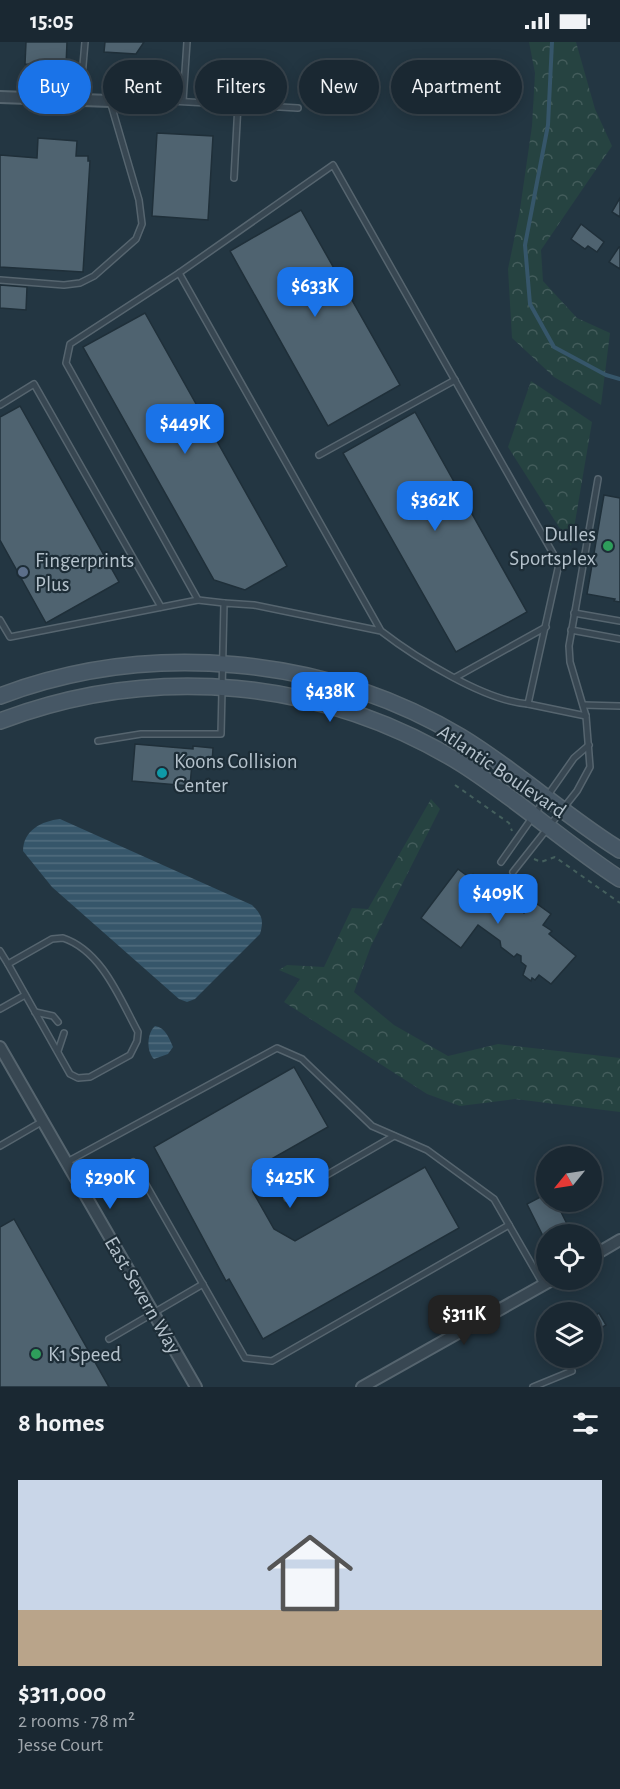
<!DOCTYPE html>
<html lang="en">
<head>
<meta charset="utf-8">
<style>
  :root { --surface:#1a2832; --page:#23303a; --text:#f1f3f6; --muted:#9fa6ac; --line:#38444d; --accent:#1a73e8 }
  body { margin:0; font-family:"Alegreya Sans",sans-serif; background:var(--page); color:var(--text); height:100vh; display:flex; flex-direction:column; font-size:22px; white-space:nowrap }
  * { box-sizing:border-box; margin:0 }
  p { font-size:20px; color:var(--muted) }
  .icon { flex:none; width:33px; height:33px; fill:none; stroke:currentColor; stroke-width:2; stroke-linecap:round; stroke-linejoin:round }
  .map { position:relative; height:1345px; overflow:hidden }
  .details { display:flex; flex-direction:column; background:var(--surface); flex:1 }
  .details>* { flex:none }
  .guide { position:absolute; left:18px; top:18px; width:585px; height:54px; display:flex; gap:12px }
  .needle { width:39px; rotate:240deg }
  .fabs { position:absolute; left:536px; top:1104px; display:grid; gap:12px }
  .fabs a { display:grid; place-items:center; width:66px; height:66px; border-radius:50%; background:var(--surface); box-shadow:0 3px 15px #0003,0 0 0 2px var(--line); font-size:30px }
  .price { position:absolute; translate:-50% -51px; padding:0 14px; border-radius:12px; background:var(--accent); color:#fff; font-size:20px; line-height:39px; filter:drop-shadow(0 2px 3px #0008) }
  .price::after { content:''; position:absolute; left:50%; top:36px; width:18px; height:14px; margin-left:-9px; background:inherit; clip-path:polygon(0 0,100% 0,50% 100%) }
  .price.on { background:#222; color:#fff }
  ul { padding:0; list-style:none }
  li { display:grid; align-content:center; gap:12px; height:318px; padding:0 18px }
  li span { display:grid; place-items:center; height:186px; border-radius:0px; color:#555 }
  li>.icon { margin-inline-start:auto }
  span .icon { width:108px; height:108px; fill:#fffc; stroke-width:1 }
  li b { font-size:26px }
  h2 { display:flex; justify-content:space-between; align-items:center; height:72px; padding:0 18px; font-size:26px }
  .tag { padding:0 21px; border-radius:27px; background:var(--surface); box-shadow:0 3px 15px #0003,0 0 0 2px var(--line); font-size:21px; line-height:54px }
  .tag.on { background:var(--accent); color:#fff }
  .status { display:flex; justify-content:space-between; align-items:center; height:42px; padding:0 30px; background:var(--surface); direction:ltr }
  .status svg { height:16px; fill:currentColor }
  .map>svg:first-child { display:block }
</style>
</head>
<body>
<div class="status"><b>15:05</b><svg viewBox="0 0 49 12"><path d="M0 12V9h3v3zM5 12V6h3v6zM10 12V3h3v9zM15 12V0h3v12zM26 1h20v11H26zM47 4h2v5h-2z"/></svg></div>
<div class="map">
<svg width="620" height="1345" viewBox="0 0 620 1345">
  <defs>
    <pattern id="forest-crowns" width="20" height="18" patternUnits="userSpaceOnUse" patternTransform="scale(1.5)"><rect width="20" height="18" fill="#264341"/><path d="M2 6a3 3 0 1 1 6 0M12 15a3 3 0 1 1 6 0" fill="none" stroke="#435c5b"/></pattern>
    <pattern id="water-rules" width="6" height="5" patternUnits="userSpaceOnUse" patternTransform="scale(1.5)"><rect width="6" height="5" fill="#36566a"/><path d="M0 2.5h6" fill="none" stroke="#516d7e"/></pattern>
  </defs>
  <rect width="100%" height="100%" fill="#233642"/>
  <g fill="url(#forest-crowns)">
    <path d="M529,0H576L595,67L612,104L541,208L543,239L577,276L610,291L601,363L554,335L512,296L508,227L519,174L532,84L535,31Z"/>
    <path d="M531,339L592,380L571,504L508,405Z"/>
    <path d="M431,757L440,767L371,904L354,950L394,983L448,1014L498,1002L620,1016V1070L515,1057L460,1064L427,1052L284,960L300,937L279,928L287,923L324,925L352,866L368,867Z"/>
  </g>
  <g fill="url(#water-rules)">
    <path d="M60,777L252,863C262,873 264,878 260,892L195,957L187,960L179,957L52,845L23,809C23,788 42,779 60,777Z"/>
    <path d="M155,984C166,986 169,996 173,1005L168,1012L154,1017C146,1009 147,991 155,984Z"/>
  </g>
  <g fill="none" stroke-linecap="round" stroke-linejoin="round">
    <path stroke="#36566a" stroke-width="4" d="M552,0L548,83L525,203L530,262L554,305L606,333L620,337"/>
  </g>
  <g fill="#4f6370" stroke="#1f2f39" stroke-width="1.5">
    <path d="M26,0H67L66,24L25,22Z"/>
    <path d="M105,0H144L136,12L104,10Z"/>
    <path d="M157,91L213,94L208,178L152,174Z"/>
    <path d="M38,96L77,99L76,114H88V119H90L83,230L0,225V113L37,116Z"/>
    <path d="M620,156V175L612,170Z"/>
    <path d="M301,168L400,343L328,384L230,209Z"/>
    <path d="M581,182L604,200L597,210L588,204L585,207L571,197Z"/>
    <path d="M619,205H620V227L609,220Z"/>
    <path d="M0,243L27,245L26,268L0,266Z"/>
    <path d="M145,271L287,524L245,548L214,538L83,305Z"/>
    <path d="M20,364L119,540L46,581L0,498V375Z"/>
    <path d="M415,370L527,570L456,610L343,411Z"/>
    <path d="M604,453L620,456V560L614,559L615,557L587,552Z"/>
    <path d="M135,702L193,707V704L213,706L212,722L192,721L190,744L132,739Z"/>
    <path d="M458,827L470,836L473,832L514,866L515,864L524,871L533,859L551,872L543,883L552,889L549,892L576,914L551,942L539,933L535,938L532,936L531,939L523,933L526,924L521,920V914L517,912L514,915L501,905L500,899L478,883L461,906L421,876Z"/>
    <path d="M294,1025L328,1085L252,1128L253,1150L274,1187L295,1199L425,1125L459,1186L263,1297L229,1237L226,1239L154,1105Z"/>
    <path d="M546,1152V1160H556L568,1184L546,1192L544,1196L527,1162Z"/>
    <path d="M14,1177L109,1345H0V1185Z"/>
    <path d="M599,1271L606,1283L591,1292V1287L595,1284L593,1281L591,1282V1276Z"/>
  </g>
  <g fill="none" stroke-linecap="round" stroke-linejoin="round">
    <g stroke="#56656f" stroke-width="8">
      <g id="lane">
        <path d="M80,58L85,0"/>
        <path d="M183,59L187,0"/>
        <path d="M234,136L238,62"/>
        <path d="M179,231L70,302L66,321L198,558L224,561"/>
        <path d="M0,238L64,243L80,241L94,234L136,197L142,182L139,158L110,59L153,58L298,66"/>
        <path d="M0,363L34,342L161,565"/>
        <path d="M319,413L455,338"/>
        <path d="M574,571L620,579"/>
        <path d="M0,578L10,595L198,558"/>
        <path d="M571,588L620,597"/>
        <path d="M456,635L546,585"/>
        <path d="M528,662L586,674"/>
        <path d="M583,663L620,664"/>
        <path d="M98,699L141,692H221L224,561L254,563L381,589L179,231L333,123L559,522L528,662C485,659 416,616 381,589"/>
        <path d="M501,820L574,716L589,703"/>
        <path d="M513,830L577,749L590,725L586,674L570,620L569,604L598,437"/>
        <path d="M63,896C102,909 120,957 138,990L137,999L130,1013L90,1035L78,1036L70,1032L8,922L52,897Z"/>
        <path d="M0,909L8,922"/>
        <path d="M0,967L25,953"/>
        <path d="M35,970L53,974L58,980"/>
        <path d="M58,1009L64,991"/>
        <path d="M0,1104L43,1079"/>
        <path d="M67,1120L277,1006L302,1017L372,1084L427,1108L494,1157L543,1242"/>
        <path d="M133,1120L245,1316L272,1319L509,1183"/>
        <path d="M287,1156L394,1094"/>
        <path d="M109,1297L203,1242"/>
        <path d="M533,1345L572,1329"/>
      </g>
    </g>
    <g stroke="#56656f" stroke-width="14">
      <g id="street">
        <path d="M0,55L110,59"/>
        <path d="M0,1005L196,1345"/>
        <path d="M591,1215L620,1198"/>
        <path d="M362,1345L552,1238"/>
      </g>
    </g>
    <g stroke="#56656f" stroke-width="18">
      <g id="secondary">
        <path d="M0,654C148,598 324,613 461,695C517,729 565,774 620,808"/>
        <path d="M0,679C154,621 322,636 462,722C517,757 565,801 620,837"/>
      </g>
    </g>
    <g stroke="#445f5d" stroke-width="2" stroke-dasharray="4.5 4.5" stroke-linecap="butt">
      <path d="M455,743L509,781L512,789"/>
      <path d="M534,817L541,820L555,815L620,861"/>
    </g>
    <use href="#lane" stroke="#384752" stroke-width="5"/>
    <use href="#street" stroke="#384752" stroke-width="10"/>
    <use href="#secondary" stroke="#465765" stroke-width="15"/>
  </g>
  <g fill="#2e9e5b" stroke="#1d2d37" stroke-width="2">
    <circle cx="608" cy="504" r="6"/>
    <circle cx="36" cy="1312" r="6"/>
  </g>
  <circle fill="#5c6f8a" stroke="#1d2d37" stroke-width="2" cx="23" cy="530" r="6"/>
  <circle fill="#0f9aa8" stroke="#1d2d37" stroke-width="2" cx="162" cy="731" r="6"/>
  <g text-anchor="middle" stroke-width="4.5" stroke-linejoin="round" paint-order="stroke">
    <g font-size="21" fill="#b5c2cc" stroke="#1d2d37" text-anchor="start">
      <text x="596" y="499" text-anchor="end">Dulles<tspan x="596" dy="24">Sportsplex</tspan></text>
      <text x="35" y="525">Fingerprints<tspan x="35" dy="24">Plus</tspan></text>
      <text x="174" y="726">Koons Collision<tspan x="174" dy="24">Center</tspan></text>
      <text x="48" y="1319">K1 Speed</text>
    </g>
    <g font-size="21" fill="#b5c2cc" stroke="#1d2d37">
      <text transform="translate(502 729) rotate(34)" y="7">Atlantic Boulevard</text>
      <text transform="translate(143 1253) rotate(60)" y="7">East Severn Way</text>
    </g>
  </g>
</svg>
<div class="fabs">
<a><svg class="needle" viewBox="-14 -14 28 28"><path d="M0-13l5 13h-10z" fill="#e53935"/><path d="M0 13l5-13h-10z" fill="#9fa6ac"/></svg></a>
<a><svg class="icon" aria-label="locate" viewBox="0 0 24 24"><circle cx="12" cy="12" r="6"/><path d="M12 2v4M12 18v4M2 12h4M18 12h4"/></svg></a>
<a><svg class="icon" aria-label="layers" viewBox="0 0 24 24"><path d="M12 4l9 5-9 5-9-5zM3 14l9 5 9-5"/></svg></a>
</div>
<b class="price" style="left:315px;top:276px">$633K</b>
<b class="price" style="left:185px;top:413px">$449K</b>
<b class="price" style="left:435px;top:490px">$362K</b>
<b class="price" style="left:330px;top:681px">$438K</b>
<b class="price" style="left:498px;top:883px">$409K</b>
<b class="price" style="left:290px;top:1167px">$425K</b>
<b class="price" style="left:110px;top:1168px">$290K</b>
<b class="price on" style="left:464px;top:1304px">$311K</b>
<div class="guide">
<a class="tag on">Buy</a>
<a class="tag">Rent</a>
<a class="tag">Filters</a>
<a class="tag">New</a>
<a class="tag">Apartment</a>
</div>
</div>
<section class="details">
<h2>8 homes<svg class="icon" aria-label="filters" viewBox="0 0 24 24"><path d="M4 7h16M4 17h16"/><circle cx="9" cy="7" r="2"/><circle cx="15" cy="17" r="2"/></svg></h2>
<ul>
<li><span style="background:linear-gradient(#c9d6e8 70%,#b9a48a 0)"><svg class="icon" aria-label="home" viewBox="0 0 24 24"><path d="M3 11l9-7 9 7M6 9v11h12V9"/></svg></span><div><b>$311,000</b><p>2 rooms · 78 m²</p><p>Jesse Court</p></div></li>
</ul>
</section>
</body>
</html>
